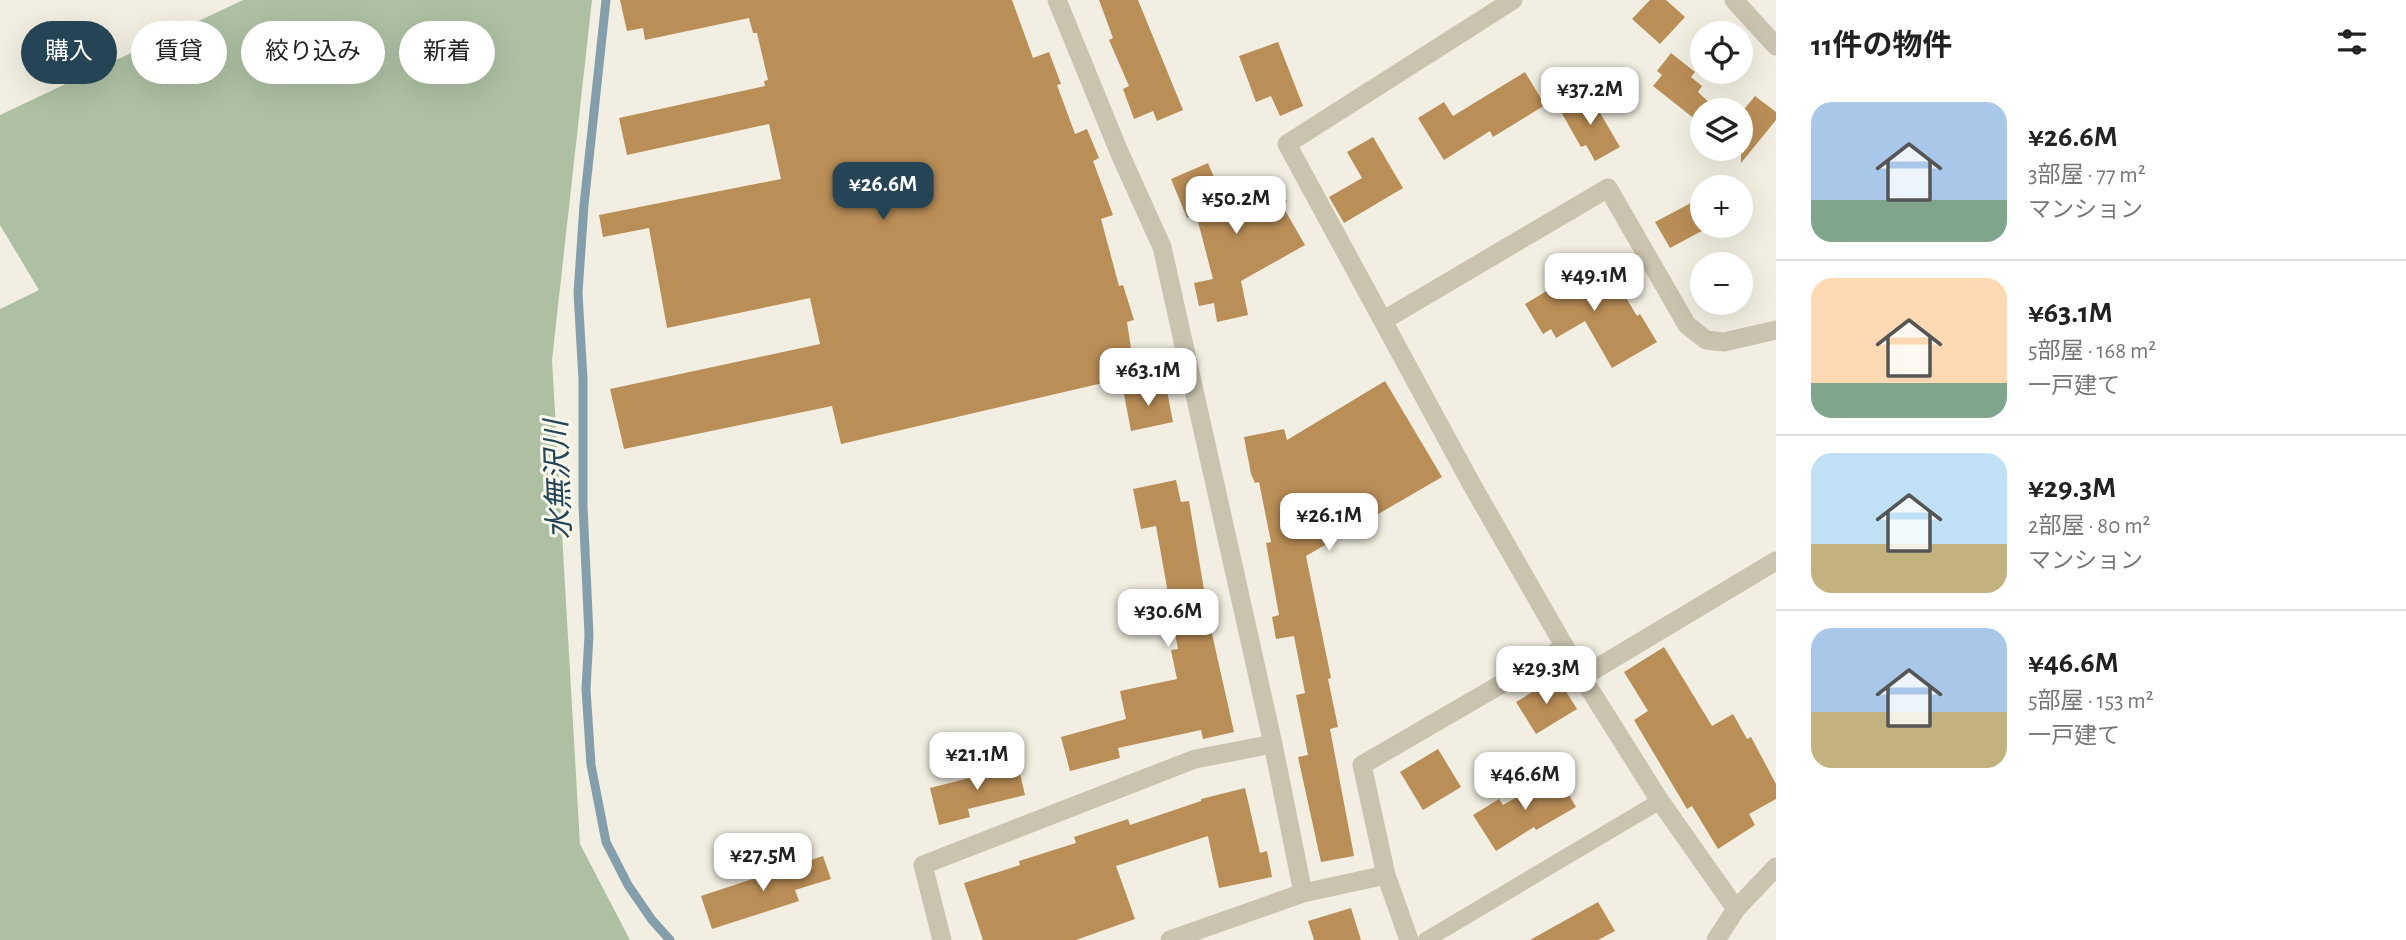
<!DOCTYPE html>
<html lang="ja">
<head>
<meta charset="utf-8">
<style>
  :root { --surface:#fff; --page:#f2f2f2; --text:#222; --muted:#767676; --line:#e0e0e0; --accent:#254456 }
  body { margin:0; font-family:"Alegreya Sans","Noto Sans JP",sans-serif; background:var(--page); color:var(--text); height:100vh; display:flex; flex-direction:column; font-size:26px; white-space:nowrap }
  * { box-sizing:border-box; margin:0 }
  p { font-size:23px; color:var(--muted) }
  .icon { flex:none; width:38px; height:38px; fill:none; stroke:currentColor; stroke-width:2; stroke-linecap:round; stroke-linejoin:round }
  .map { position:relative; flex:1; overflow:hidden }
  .side { display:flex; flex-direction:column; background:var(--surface); width:630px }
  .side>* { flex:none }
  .top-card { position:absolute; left:21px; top:21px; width:665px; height:63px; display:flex; gap:14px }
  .fabs { position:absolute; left:1690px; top:21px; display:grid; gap:14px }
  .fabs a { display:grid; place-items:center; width:63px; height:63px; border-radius:50%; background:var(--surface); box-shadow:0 7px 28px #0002; font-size:35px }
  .price { position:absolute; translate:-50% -60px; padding:0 16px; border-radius:14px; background:#fff; color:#222; font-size:23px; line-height:46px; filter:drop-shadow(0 2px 4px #0008) }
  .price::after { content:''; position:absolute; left:50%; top:42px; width:21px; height:16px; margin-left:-10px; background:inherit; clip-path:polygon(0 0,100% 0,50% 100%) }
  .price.current { background:var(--accent); color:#fff }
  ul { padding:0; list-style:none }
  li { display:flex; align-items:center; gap:21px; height:175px; padding:0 35px }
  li+li { border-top:2px solid var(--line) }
  li span { display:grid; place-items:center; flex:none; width:196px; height:140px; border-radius:21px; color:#555 }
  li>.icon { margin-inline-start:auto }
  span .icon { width:84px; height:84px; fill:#fffc; stroke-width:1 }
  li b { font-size:30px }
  h2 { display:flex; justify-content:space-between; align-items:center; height:84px; padding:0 35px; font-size:30px }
  .pill { padding:0 24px; border-radius:32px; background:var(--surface); box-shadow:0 7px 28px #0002; font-size:24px; line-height:63px }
  .pill.current { background:var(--accent); color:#fff }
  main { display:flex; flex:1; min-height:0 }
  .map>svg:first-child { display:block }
</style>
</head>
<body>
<main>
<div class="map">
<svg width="1776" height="940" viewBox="0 0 1776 940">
  <rect width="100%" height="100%" fill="#f2efe2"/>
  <path fill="#adc0a3" d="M243,0H592L552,360L580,844L630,940H0V309L39,290L0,225V115Z"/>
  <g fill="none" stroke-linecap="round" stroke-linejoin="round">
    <path stroke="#849eac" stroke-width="9" d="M606,0L584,205L578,293L583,379V506L589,635L586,689L591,765L606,842L628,885L652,920L670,940"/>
  </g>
  <g fill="#ba8e57">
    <path d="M620,0H1012L1033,58L1049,52L1061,84L1057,85L1075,134L1087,129L1099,158L1093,161L1113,215L1101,219L1119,286L1123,285L1134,320L1127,322L1136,381L1107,386V382L841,444L832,406L624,449L610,389L820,344L810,298L667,328L649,228L603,237L599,215L781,179L769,124L627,155L619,118L765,86L764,81L768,80L757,33H753L749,18L645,40L643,28L627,31Z"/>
    <path d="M1099,0H1138L1183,110L1157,121L1153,111L1134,119L1123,89L1129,86L1109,40L1113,38Z"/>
    <path d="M1650,0H1666L1685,17L1660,44L1632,19Z"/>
    <path d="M1278,42L1303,106L1280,116L1271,96L1256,102L1239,56Z"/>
    <path d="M1671,53L1695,72L1691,77L1702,86L1698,92L1715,108L1713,110H1703L1701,124L1653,86L1662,75L1657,71Z"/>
    <path d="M1525,72L1545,105L1493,137L1490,131L1444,160L1418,118L1444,102L1453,116Z"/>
    <path d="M1589,94L1620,147L1595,161L1586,145L1581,147L1560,110Z"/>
    <path d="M1755,96L1776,112V120L1741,163V113Z"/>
    <path d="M1373,137L1403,188L1344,223L1329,197L1362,178L1347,152Z"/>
    <path d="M1208,163L1224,201L1274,177L1287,202L1282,205L1305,245L1241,281L1248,315L1217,322L1214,303L1199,306L1194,283L1213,279L1196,214L1187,218L1171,179Z"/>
    <path d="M1703,192V226H1711L1670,248L1655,222L1689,204Z"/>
    <path d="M1602,258L1637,316L1640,314L1657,342L1612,368L1585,321L1556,338L1551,329L1543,334L1525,304Z"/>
    <path d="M1385,381L1442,477L1306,556L1331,678L1328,679L1338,727L1330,729L1354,856L1321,862L1298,757L1308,755L1296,695L1305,693L1294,636L1276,639L1272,617L1279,615L1266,543L1271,542L1259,482L1255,483L1251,474L1244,437L1284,429L1287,440Z"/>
    <path d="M1166,386L1173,422L1131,431L1124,394Z"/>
    <path d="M1176,480L1181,502L1189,501L1210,625L1234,732L1203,739L1201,730L1118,748L1120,758L1070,771L1061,737L1126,719L1120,691L1177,679L1171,650L1178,649L1156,526L1141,529L1133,489Z"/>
    <path d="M1664,647L1712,726L1733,714L1747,739L1751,737L1776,784V799L1749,814L1755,825L1718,849L1692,806L1687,809L1634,720L1648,711L1624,672Z"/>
    <path d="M1557,677L1577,709L1536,734L1516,702Z"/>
    <path d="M1438,749L1461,787L1423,810L1400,772Z"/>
    <path d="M1017,761L1025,795L968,809L970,817L939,825L930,788L981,775L979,770Z"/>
    <path d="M1557,774L1576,807L1536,830L1534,827L1496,851L1473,815L1499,799L1503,805Z"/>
    <path d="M1245,788L1260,853L1267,851L1272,877L1219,888L1208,836L1116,866L1135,919L1076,940H983L964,883L1020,865L1019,861L1076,843L1074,837L1128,819L1130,825L1201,801V799Z"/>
    <path d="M823,856L831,879L795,890L799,901L712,929L701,896Z"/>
    <path d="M1598,902L1615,931L1598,940H1530Z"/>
    <path d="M1351,908L1361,940H1314L1308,921Z"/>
  </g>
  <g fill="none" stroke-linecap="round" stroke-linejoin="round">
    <path stroke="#c9c3af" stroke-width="16" d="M1426,940L1660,801"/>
    <g stroke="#c9c3af" stroke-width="19">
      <path d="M1057,0L1120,154L1162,247L1273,744L1303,893"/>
      <path d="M1513,0L1287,144L1472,485L1582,677L1660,801L1736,909"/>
      <path d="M1734,0L1776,46"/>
      <path d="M1384,320L1608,188L1687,325L1706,340L1724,342L1776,330"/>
      <path d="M1582,677L1776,561"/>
      <path d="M942,940L923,865L1195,759L1273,744"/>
      <path d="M1170,940L1303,893L1386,875"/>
      <path d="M1409,940L1386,875L1362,765L1565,647"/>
      <path d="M1716,940L1736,909L1776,867"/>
    </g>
  </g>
  <g text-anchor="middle" stroke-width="6" stroke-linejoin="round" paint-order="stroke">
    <g font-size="30" font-style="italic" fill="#254456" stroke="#f9f8ee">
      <text transform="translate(558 480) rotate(-92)" y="10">水無沢川</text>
    </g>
  </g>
</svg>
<div class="fabs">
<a><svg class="icon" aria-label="locate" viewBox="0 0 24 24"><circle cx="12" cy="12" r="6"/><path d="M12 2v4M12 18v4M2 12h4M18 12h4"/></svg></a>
<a><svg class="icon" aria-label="layers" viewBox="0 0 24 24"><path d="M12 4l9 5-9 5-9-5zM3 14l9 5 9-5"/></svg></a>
<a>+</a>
<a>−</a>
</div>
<b class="price" style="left:1590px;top:127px">¥37.2M</b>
<b class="price current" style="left:883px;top:222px">¥26.6M</b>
<b class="price" style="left:1236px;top:236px">¥50.2M</b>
<b class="price" style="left:1594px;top:313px">¥49.1M</b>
<b class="price" style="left:1148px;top:408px">¥63.1M</b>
<b class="price" style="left:1329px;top:553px">¥26.1M</b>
<b class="price" style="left:1168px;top:649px">¥30.6M</b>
<b class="price" style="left:1546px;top:706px">¥29.3M</b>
<b class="price" style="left:977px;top:792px">¥21.1M</b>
<b class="price" style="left:1525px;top:812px">¥46.6M</b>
<b class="price" style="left:763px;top:893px">¥27.5M</b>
<div class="top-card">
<a class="pill current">購入</a>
<a class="pill">賃貸</a>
<a class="pill">絞り込み</a>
<a class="pill">新着</a>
</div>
</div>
<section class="side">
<h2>11件の物件<svg class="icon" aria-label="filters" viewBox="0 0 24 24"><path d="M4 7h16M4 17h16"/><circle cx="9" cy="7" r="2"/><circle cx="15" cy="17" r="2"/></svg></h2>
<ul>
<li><span style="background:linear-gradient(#a9c7e8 70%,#7fa58c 0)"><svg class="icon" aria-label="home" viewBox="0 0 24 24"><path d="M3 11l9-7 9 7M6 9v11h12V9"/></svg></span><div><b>¥26.6M</b><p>3部屋 · 77 m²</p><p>マンション</p></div></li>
<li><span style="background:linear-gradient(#ffd9b3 75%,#7fa58c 0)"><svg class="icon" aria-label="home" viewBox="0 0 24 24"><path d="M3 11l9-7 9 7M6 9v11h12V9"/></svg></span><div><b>¥63.1M</b><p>5部屋 · 168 m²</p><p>一戸建て</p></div></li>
<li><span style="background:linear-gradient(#bfe0f5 65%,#c2b280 0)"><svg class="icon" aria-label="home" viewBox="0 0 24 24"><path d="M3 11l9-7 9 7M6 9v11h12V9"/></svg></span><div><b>¥29.3M</b><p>2部屋 · 80 m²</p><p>マンション</p></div></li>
<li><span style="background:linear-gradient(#a9c7e8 60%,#c2b280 0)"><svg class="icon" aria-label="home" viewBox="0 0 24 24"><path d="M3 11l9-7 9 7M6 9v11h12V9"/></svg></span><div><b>¥46.6M</b><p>5部屋 · 153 m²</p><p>一戸建て</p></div></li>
</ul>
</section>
</main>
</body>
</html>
